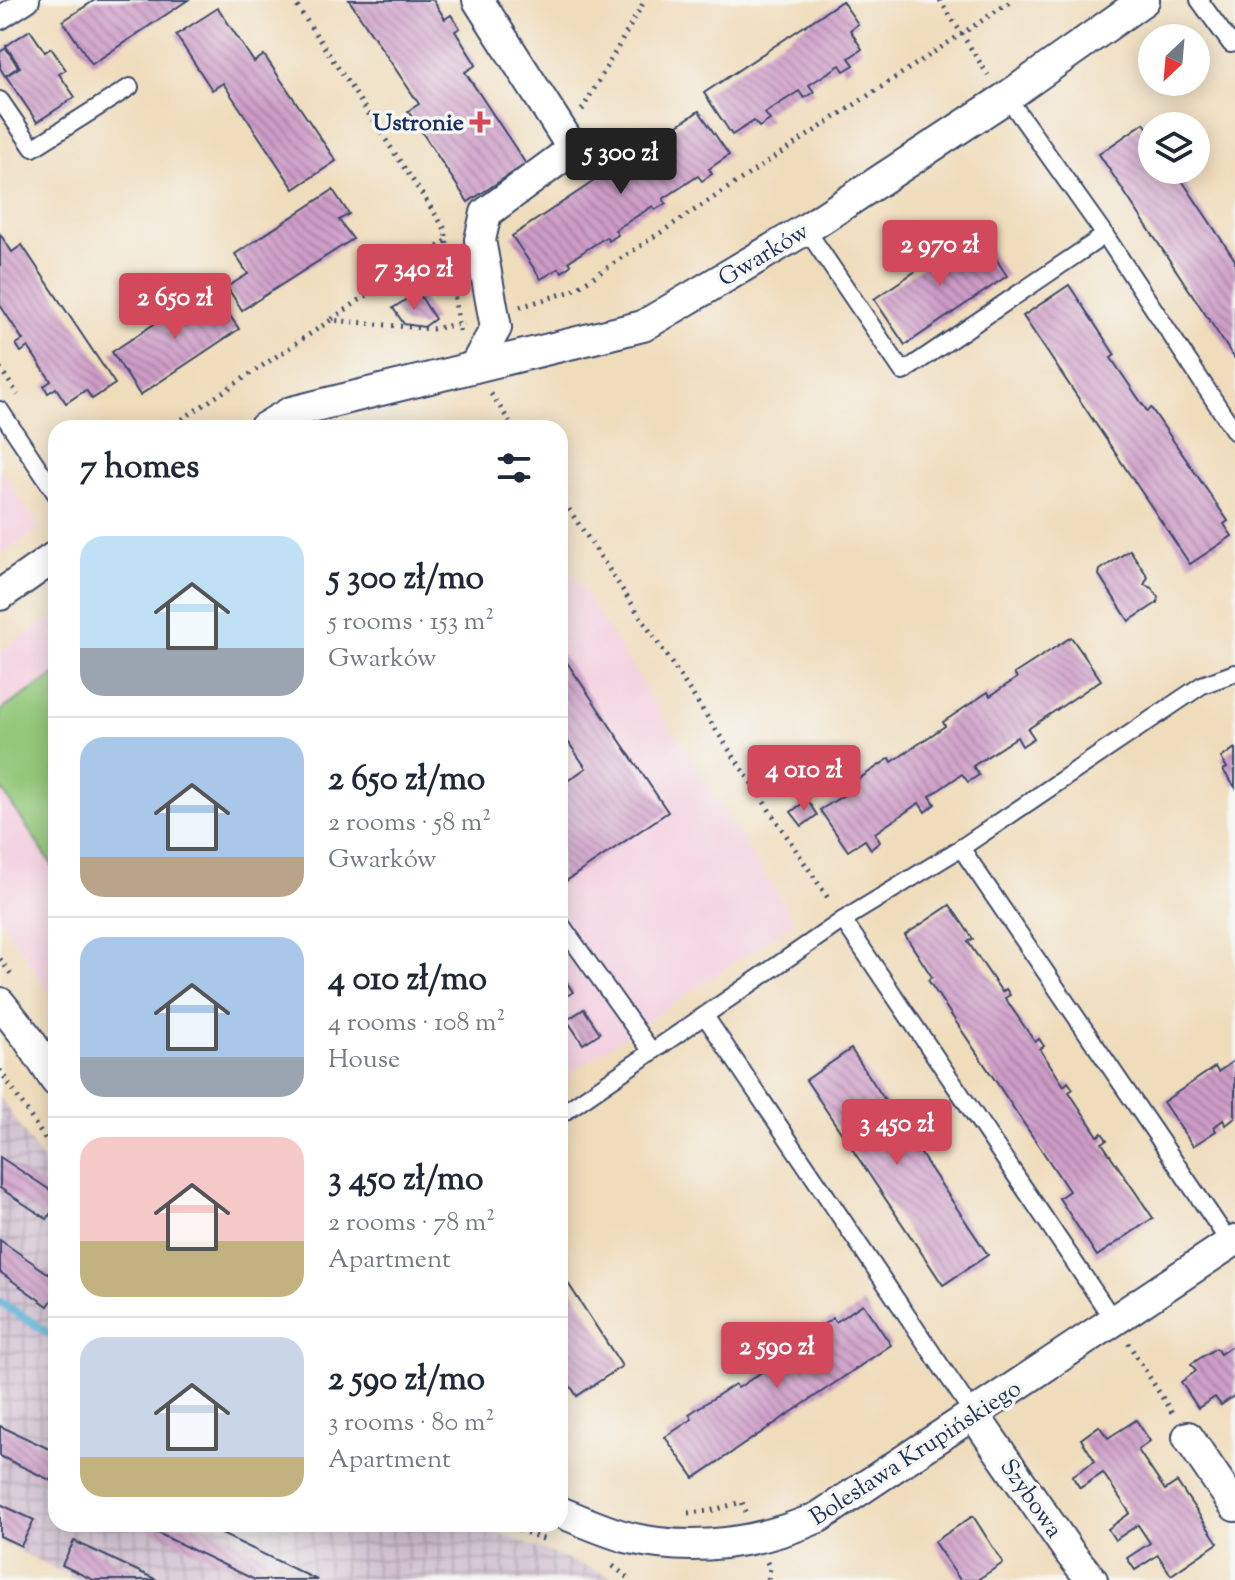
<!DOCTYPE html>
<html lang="en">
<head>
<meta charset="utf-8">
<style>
  :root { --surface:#fff; --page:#f2f2f3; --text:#1f2937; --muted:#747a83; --line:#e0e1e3; --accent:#d1495b }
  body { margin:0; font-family:"Sorts Mill Goudy",serif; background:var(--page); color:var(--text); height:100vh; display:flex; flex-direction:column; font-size:30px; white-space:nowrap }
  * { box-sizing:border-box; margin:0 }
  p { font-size:26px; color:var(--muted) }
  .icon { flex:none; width:44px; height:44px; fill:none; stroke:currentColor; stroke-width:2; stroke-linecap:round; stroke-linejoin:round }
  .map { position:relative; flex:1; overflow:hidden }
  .drawer { position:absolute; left:48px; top:420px; width:520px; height:1112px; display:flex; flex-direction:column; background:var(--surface); border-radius:24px; box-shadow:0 4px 20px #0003 }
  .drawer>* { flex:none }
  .needle { width:52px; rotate:206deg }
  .controls { position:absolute; left:1138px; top:24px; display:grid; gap:16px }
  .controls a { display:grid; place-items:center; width:72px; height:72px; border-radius:50%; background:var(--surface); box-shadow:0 4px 20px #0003; font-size:40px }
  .price { position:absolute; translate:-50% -68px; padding:0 18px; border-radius:8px; background:var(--accent); color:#fff; font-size:26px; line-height:52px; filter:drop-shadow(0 2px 4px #0008) }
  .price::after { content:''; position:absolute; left:50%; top:48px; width:24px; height:18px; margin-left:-12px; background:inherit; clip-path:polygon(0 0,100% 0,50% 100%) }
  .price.current { background:#222; color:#fff }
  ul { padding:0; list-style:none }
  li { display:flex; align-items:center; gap:24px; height:200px; padding:0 32px }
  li+li { border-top:2px solid var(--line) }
  li span { display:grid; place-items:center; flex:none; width:224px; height:160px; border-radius:24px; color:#555 }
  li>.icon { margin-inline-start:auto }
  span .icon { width:96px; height:96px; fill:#fffc; stroke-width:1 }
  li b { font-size:34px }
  h2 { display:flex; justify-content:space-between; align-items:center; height:96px; padding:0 32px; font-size:34px }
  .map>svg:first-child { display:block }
</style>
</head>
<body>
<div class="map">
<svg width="1235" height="1580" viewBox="0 0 1235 1580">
  <defs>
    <pattern id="industrial-grid" width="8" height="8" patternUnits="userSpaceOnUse" patternTransform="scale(2)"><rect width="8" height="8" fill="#cfbdce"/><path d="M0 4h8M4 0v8" fill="none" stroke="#a79aaa"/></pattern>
    <pattern id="building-back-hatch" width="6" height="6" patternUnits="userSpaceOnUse" patternTransform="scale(2)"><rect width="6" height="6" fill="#cd9bc6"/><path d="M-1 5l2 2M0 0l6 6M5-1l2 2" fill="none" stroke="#a67fa4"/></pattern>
  </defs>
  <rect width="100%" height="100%" fill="#f6f6f2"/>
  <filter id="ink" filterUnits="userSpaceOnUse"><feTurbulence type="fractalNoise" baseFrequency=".0125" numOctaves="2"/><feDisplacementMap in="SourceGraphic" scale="16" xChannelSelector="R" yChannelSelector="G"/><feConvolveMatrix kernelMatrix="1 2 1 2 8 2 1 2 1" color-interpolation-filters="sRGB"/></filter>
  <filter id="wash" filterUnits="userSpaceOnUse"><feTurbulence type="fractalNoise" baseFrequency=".006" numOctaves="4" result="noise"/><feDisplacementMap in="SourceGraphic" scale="32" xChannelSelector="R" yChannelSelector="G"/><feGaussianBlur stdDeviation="1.8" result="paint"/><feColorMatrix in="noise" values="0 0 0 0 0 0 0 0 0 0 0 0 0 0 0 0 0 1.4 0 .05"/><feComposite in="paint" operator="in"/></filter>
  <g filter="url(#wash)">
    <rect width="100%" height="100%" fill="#efdcbb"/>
    <g fill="#f3cfdf">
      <path d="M0,468L40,529L0,555Z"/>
      <path d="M560,554L795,922L560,1080Z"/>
      <path d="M56,616V1003L0,918V651Z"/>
    </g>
    <path fill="url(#industrial-grid)" d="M0,1097L56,1180V1524H476L610,1576L614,1580H78L0,1542Z"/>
    <path fill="#93c779" stroke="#577b6c" stroke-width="2" d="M56,674V871L0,787V711Z"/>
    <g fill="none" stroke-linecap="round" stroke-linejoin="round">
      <path stroke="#58b1d5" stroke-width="9" d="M0,1302L56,1338"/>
    </g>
    <g id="blocks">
      <g fill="url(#building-back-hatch)">
        <path d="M95,0H188L92,64L63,21Z"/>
        <path d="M349,0H433L445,19L451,15L460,28L455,31L476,65L465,72L526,164L468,202L408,111L419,104Z"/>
        <path d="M842,1L858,24L850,30L862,49L849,58L854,65L844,71L840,65L809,85L814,92L804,98L799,91L765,113L770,120L759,127L754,121L732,135L704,93Z"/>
        <path d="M218,8L254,62L264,55L336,161L294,189L223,83L212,90L176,35Z"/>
        <path d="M30,30L45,52L51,48L66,70L59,74L75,97L37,122L6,76L20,67L6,46Z"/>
        <path d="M6,48L18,67L5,76L0,68V52Z"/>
        <path d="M699,111L729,155L709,169L712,174L702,181L698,176L663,199L666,203L655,210L653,206L615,230L618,235L609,241L606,237L569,261L571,265L562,272L559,268L541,279L512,236Z"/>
        <path d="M1144,123L1152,135V170H1175L1235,260V359L1099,154Z"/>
        <path d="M333,190L349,214L339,220L353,239L242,310L227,287L248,274L235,254Z"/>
        <path d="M0,234L12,252L22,245L115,384L92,399L86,390L66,403L56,388L48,393L44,386L51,381L28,347L21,352L16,344L23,340L0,305Z"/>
        <path d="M980,234L1007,276L905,345L874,299L968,236L970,240Z"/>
        <path d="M1069,285L1115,355L1111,358L1147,411L1151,408L1228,521L1224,524L1232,536L1190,564L1023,316Z"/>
        <path d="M210,287L239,329L140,395L112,352Z"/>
        <path d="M418,292L435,319L424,327L404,324L393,308Z"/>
        <path d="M1130,550L1148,577L1144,585L1152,588L1158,597L1157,603L1129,621L1099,575L1100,570Z"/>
        <path d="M1071,637L1101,680L1028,729L1034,738L1022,746L1017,737L973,766L979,775L968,782L962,774L930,796L935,804L925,812L919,803L875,833L880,842L871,849L865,840L848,851L820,810L847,793L844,789L890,758L892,762L945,726L943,722L988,692L990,696L1017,678L1014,674Z"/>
        <path d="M560,652L668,812L560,885V786L586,768L560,730Z"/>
        <path d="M1235,748V787L1223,770L1227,768L1221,758Z"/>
        <path d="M807,800L817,815L802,826L791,812Z"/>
        <path d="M950,905L973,939L968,942L1002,992L1006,989L1010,995L1005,998L1035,1042L1039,1039L1044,1046L1040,1049L1064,1086L1068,1082L1073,1089L1069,1092L1098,1136L1102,1133L1107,1140L1102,1143L1153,1218L1097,1256L1059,1198L1069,1191L928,980L932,977L905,935Z"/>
        <path d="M560,973L573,992L560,1000Z"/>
        <path d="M584,1009L600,1033L583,1044L567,1020Z"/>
        <path d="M851,1049L988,1255L943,1285L806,1080Z"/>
        <path d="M1235,1060V1118L1226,1125L1223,1120L1214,1127L1216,1131L1193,1146L1163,1102L1215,1067L1218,1072Z"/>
        <path d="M0,1157L56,1194V1205L47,1219L0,1188Z"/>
        <path d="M0,1240L56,1279V1294L48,1306L0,1272Z"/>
        <path d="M560,1271L622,1366L577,1396L560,1370Z"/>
        <path d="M863,1304L891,1345L694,1478L665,1437L692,1419L689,1414L735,1384L738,1388L791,1352L788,1348L833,1318L836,1322Z"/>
        <path d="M1235,1344V1395L1221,1405L1215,1397L1198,1408L1181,1382L1196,1371L1191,1364L1216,1348L1220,1354Z"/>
        <path d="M1136,1420L1150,1441L1138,1450L1165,1490L1177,1482L1218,1543L1171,1575L1158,1555L1135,1570L1127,1558L1150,1543L1138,1525L1115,1540L1108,1529L1130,1513L1103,1473L1080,1488L1072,1476L1095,1461L1081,1439L1099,1426L1108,1438Z"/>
        <path d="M0,1426L56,1452L54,1482L0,1456Z"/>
        <path d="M0,1504L34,1520L21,1546L0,1536Z"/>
        <path d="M973,1516L1003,1563L977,1580H960L934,1542Z"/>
        <path d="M139,1524H201L317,1580H255Z"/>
        <path d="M74,1541L157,1580H93L62,1565Z"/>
      </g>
    </g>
  </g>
  <g filter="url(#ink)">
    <use href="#blocks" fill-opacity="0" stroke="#3b496c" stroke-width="2"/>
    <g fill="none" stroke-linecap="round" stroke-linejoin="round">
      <g stroke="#3b496c" stroke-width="20">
        <g id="service">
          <path d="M1199,0L1231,44L1235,41"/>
          <path d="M1007,97L1105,235L1235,432"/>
          <path d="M0,100L33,148L130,87"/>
          <path d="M806,229L903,372L1105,235"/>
          <path d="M0,410L56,494"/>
          <path d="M961,848L1230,1243"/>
          <path d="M843,920L1114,1321"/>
          <path d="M560,923L652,1052"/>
          <path d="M705,1016L974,1415"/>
          <path d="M560,1115L843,920L961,848L1202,685L1235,673"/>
        </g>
      </g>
      <g stroke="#3b496c" stroke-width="26">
        <path id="pedestrian" d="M0,18L28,0"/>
      </g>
      <g stroke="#3b496c" stroke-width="34">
        <g id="minor">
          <path d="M474,367L496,328L480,240L486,213L573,149L478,0"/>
          <path d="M264,428L291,412L643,326L806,229L1007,97L1144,0"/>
          <path d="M0,595L56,556"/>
          <path d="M0,1003L27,1037L56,1081"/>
          <path d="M974,1415L1070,1553L1092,1580"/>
          <path d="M1188,1437L1235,1506"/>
          <path d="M560,1512C583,1521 606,1532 630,1538C694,1553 760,1543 819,1517L1235,1240"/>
        </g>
      </g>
      <g stroke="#3b496c" stroke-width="5" stroke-dasharray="2 6" stroke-linecap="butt">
        <path d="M293,0L445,229L460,336"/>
        <path d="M940,0L988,75"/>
        <path d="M582,110L645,0"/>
        <path d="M520,307L572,291L1013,0"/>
        <path d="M332,319L446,241"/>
        <path d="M0,368L18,395"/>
        <path d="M491,394L514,428"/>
        <path d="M169,428L331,320L432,329L464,323"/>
        <path d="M560,496L830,901"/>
        <path d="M0,959L14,978"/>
        <path d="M0,1070L56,1156"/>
        <path d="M1128,1343L1174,1416"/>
        <path d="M688,1513L710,1511L742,1502L746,1512"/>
        <path d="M504,1524L548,1541"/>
        <path d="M767,1562L770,1568L768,1580"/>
        <path d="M613,1566L631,1580"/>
      </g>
      <use href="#service" stroke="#fff" stroke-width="16"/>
      <use href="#pedestrian" stroke="#fff" stroke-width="22"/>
      <use href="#minor" stroke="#fff" stroke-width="30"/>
    </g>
  </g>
  <path fill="#d1495b" stroke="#f6f6f2" stroke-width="3" d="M476 110h8v8h8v8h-8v8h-8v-8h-8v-8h8z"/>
  <g text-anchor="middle" stroke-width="7" stroke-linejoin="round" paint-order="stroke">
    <g font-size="24" font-weight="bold" fill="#1b2f5e" stroke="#f6f6f2" text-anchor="end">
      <text x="464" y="130">Ustronie</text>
    </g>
    <g font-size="24" fill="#1b2f5e" stroke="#f6f6f2">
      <text transform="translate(763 254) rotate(-31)" y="8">Gwarków</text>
      <text transform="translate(915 1452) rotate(-33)" y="8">Bolesława Krupińskiego</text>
      <text transform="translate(1032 1498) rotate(55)" y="8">Szybowa</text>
    </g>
  </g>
</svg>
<div class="controls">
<a><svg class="needle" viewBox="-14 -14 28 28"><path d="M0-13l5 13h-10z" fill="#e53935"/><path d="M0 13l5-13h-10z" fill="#747a83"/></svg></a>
<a><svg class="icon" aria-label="layers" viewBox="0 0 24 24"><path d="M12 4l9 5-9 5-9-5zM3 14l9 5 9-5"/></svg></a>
</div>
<b class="price current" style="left:621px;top:196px">5 300 zł</b>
<b class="price" style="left:940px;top:288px">2 970 zł</b>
<b class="price" style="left:414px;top:312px">7 340 zł</b>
<b class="price" style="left:175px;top:341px">2 650 zł</b>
<b class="price" style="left:804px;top:813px">4 010 zł</b>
<b class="price" style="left:897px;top:1167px">3 450 zł</b>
<b class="price" style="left:777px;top:1390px">2 590 zł</b>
<section class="drawer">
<h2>7 homes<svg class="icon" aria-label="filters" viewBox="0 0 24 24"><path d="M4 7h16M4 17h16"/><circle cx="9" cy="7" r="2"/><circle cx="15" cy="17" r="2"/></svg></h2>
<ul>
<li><span style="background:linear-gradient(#bfe0f5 70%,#9aa5b1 0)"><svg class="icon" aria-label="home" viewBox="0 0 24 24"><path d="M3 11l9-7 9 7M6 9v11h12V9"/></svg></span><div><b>5 300 zł/mo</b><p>5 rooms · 153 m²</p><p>Gwarków</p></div></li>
<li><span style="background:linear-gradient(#a9c7e8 75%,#b9a48a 0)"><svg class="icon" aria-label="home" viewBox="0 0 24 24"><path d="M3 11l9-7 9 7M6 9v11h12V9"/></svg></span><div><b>2 650 zł/mo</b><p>2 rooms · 58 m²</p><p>Gwarków</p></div></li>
<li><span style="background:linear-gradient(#a9c7e8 75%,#9aa5b1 0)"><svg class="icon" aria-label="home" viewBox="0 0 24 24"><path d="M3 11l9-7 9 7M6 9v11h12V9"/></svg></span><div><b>4 010 zł/mo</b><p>4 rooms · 108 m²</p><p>House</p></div></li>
<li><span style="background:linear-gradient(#f6c9c9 65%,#c2b280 0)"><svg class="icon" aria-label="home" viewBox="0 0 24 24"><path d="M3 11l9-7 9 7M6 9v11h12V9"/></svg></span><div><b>3 450 zł/mo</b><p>2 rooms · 78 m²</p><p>Apartment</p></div></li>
<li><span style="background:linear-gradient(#c9d6e8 75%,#c2b280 0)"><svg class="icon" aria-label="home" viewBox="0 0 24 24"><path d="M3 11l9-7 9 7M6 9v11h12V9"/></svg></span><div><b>2 590 zł/mo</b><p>3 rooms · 80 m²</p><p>Apartment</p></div></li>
</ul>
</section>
</div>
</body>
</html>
